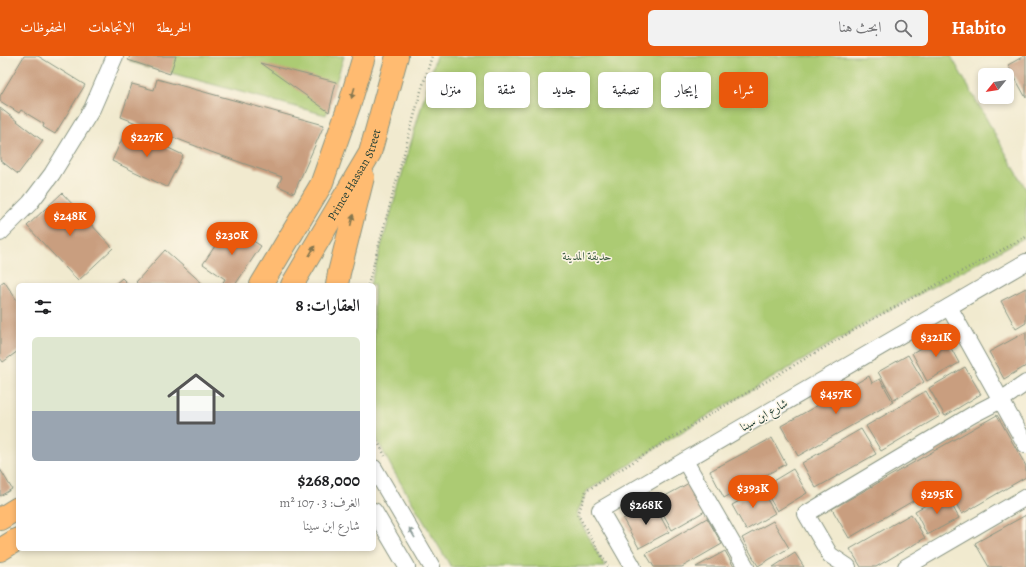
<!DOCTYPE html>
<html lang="ar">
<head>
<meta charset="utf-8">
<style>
  :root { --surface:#fff; --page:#f2f2f2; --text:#202124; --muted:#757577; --accent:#ea580c }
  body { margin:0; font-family:Alegreya,Amiri,serif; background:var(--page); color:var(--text); direction:rtl; height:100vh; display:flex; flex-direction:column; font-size:15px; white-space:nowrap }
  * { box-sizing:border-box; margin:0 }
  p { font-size:13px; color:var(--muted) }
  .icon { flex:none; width:22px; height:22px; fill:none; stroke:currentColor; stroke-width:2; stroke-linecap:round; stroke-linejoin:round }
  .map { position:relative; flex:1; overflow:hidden; direction:ltr }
  .sheet { position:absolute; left:16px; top:227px; width:360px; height:268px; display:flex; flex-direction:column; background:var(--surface); border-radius:6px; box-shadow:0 2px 6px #0003; direction:rtl }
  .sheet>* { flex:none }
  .hud { position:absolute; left:388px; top:16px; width:380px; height:36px; direction:rtl; display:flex; gap:8px }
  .needle { width:26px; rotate:240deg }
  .tools { position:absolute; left:978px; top:12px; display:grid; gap:8px }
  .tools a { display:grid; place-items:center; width:36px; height:36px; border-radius:6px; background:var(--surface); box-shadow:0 2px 6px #0003; font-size:20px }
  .price { position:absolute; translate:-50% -34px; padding:0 9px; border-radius:14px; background:var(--accent); color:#fff; font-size:13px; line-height:26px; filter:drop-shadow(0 1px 2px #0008) }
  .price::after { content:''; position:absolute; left:50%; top:24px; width:12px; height:9px; margin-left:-6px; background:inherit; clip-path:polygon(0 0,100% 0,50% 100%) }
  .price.selected { background:#222; color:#fff }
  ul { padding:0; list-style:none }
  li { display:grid; align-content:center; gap:8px; height:212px; padding:0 16px }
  li span { display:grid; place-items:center; height:124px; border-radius:6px; color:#555 }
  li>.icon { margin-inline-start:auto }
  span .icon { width:72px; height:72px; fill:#fffc; stroke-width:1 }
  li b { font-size:17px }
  h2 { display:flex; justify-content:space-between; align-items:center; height:48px; padding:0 16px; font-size:17px }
  .tag { padding:0 14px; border-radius:6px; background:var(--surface); box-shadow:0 2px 6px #0003; font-size:14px; line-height:36px }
  .tag.selected { background:var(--accent); color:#fff }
  header { display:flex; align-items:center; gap:24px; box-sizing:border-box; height:56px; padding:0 20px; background:var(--accent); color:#fff }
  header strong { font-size:19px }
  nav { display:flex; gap:22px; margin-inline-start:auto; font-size:14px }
  .search { width:280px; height:36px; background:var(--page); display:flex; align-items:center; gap:10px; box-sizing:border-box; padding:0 14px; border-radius:6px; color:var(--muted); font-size:15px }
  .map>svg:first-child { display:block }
</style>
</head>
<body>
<header>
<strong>Habito</strong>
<div class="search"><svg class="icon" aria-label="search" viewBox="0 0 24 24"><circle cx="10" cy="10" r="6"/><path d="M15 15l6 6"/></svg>ابحث هنا</div>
<nav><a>الخريطة</a><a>الاتجاهات</a><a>المحفوظات</a></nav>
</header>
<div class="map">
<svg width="1026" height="511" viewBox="0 0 1026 511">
  <rect width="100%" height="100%" fill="#fcf5e5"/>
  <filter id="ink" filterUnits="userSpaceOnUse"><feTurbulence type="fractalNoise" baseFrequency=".025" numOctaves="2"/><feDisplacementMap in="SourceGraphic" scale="8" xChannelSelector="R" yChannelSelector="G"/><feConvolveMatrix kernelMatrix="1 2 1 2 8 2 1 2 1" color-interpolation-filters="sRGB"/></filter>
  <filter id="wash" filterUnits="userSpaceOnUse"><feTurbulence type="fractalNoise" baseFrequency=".012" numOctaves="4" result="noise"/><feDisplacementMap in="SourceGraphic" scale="16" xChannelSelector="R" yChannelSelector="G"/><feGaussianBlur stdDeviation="0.9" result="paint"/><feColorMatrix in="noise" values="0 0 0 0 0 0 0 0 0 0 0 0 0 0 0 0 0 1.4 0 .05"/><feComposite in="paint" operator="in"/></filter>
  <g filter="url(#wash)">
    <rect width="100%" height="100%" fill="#f1eacf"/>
    <g fill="#accb73" stroke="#668454">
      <path d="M131,0H344L326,59L130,6Z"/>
      <path d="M436,0H951L1026,133V181L880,259L709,359L587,435L576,458L605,511H451L393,414L374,378V229H370Z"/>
    </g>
    <g id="blocks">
      <g fill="#c99e7f">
        <path d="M24,0H38L85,29L55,78L43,71L44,68L21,54L19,57L0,45V40Z"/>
        <path d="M130,0H176L170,18L128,4Z"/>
        <path d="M1024,0H1026V42L1008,9Z"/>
        <path d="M260,7L336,26L329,56Z"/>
        <path d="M157,23L324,69L294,137L278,130L282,121L211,96L121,61L132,28L154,34Z"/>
        <path d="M0,52L43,85L18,118L0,104Z"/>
        <path d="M127,72L183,99L167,131L112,105Z"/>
        <path d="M62,137L113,192L78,225L27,170Z"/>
        <path d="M229,169L261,190L235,229H224L222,228L225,223L203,208Z"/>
        <path d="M165,194L204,229H139L136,226Z"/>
        <path d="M122,222L129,229H114Z"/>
        <path d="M4,225L18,246V295L3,306L0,302V228Z"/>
        <path d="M1026,232V267L1016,273L1001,245Z"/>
        <path d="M1026,276V310L1004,323L989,296Z"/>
        <path d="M944,279L959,307L927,325L912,297Z"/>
        <path d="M908,299L924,326L894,344L878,316Z"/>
        <path d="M965,311L981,338L945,360L929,332Z"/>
        <path d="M869,320L872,327L880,323L893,346L798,400L781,370Z"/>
        <path d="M926,335L940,360L881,395L866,370Z"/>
        <path d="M997,359L1026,410V421L962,458L944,427L849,482L832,453Z"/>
        <path d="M861,373L876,398L816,432L802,407Z"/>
        <path d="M772,382L786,408L724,442L710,415Z"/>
        <path d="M0,413L12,433L0,440Z"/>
        <path d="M793,413L807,437L777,455L763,431Z"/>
        <path d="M689,427L705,455L672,474L656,445Z"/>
        <path d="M761,433L775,457L746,474L732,449Z"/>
        <path d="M946,438L959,462L927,479L915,455Z"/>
        <path d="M653,447L669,476L639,492L623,463Z"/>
        <path d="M911,458L925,482L876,511H861L850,493Z"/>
        <path d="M1026,459V511H989L975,487Z"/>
        <path d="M707,462L722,488L682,511H654L646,498Z"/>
        <path d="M773,465L789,492L758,510L742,482Z"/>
        <path d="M725,495L734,511H696Z"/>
        <path d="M795,497L804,511H773Z"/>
      </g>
    </g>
  </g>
  <g filter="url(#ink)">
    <use href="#blocks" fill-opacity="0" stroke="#889482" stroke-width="1"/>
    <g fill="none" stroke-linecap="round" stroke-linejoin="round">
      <g stroke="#889482" stroke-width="18">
        <g id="street">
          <path d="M0,177L30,147L52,118L92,53L115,0"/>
          <path d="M949,251L1026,389"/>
          <path d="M685,405L746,511"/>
          <path d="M374,412L432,511"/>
          <path d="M374,455L407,511"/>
          <path d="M633,511L600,454L1026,206"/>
          <path d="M848,511L830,499L806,458L972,359L1001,344L1026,327"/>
          <path d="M906,511L1026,441"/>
        </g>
      </g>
      <g stroke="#889482" stroke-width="24">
        <g id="primary">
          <path d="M261,229L321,129L350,47L364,0"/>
          <path id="s1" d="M292,229L370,97L397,0"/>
          <path d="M337,229L339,217L363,121"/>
          <path d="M0,463L18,452"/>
          <path d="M0,494L18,483"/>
        </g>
      </g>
      <g stroke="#889482" stroke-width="2.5" stroke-dasharray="1 3" stroke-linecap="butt">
        <path d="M368,229L421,35L432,0"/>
        <path d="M374,378L385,400"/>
        <path d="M608,511L578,459L586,435L709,359L880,259L1026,181"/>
      </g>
      <use href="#street" stroke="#fff" stroke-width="16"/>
      <use href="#primary" stroke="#ffbb71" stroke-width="22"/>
    </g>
    <defs><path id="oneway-solid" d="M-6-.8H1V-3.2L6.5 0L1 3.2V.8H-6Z"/></defs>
    <g fill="#84764f">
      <use href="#oneway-solid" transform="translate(353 37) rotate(107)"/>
      <use href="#oneway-solid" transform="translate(352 164) rotate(-76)"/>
      <use href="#oneway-solid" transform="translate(312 195) rotate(-60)"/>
    </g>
    <use fill="#8f9e9a" href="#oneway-solid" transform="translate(412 477) rotate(-120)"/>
  </g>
  <g text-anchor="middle" stroke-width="3" stroke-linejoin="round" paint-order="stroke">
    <g font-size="12" fill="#1f3d34" stroke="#fcf5e5">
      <text dy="4" stroke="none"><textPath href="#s1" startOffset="127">Prince Hassan Street</textPath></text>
      <text transform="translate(764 359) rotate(-30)" y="4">شارع ابن سينا</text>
    </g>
    <g font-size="12" fill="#3b5941" stroke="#fcf5e5">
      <text x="587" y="204">حديقة المدينة</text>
    </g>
  </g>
</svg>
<div class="tools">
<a><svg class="needle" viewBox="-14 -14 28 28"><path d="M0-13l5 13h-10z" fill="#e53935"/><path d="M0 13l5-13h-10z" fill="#757577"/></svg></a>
</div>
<b class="price" style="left:147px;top:102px">$227K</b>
<b class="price" style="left:70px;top:181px">$248K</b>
<b class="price" style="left:232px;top:200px">$230K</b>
<b class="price" style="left:936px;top:302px">$321K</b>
<b class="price" style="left:836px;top:359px">$457K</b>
<b class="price" style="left:753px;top:453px">$393K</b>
<b class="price" style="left:937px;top:459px">$295K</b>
<b class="price selected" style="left:646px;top:470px">$268K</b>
<div class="hud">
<a class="tag selected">شراء</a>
<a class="tag">إيجار</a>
<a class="tag">تصفية</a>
<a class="tag">جديد</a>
<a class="tag">شقة</a>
<a class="tag">منزل</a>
</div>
<section class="sheet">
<h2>العقارات: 8<svg class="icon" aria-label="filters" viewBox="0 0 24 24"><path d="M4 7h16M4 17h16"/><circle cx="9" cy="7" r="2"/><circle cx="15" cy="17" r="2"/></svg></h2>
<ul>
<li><span style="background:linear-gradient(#dfe7d0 60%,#9aa5b1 0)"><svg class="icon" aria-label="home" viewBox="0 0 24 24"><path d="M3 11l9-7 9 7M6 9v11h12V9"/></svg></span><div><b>$268,000</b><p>الغرف: 3 · 107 m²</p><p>شارع ابن سينا</p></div></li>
</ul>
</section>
</div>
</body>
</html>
